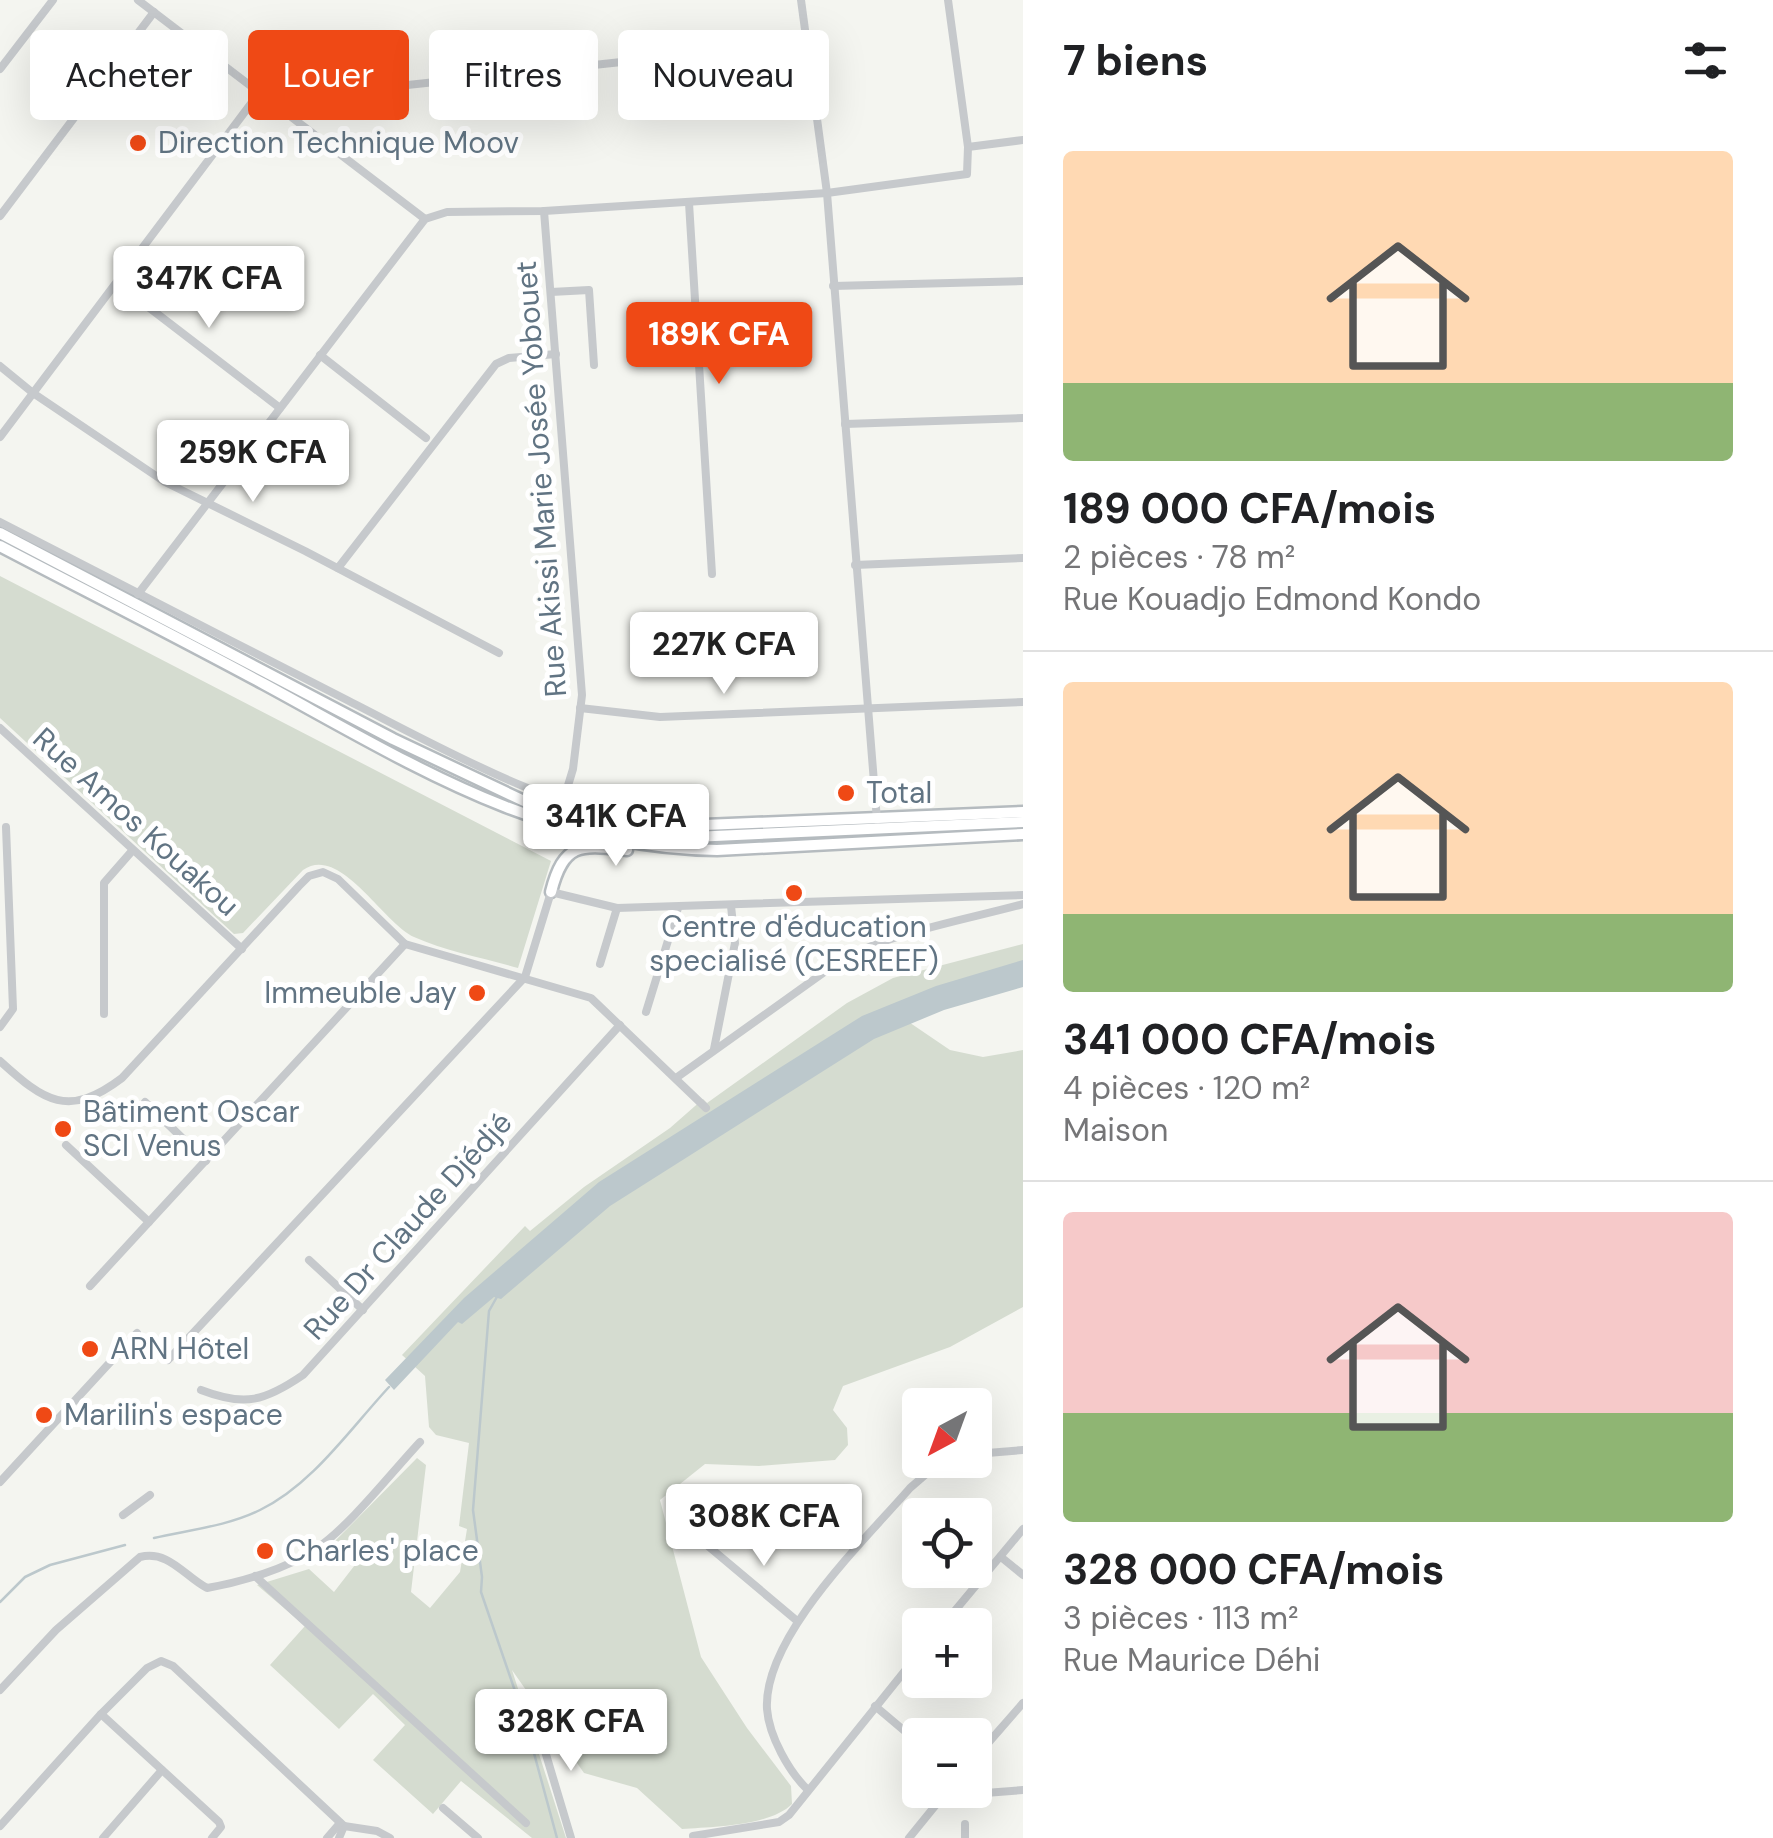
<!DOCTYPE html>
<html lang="fr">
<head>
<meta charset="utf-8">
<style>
  :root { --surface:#fff; --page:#f6f6f6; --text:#202124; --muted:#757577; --line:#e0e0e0; --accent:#ef4915 }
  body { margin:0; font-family:"DM Sans",sans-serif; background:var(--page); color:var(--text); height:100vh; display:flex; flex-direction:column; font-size:38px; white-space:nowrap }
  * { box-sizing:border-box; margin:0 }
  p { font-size:32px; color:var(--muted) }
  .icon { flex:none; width:55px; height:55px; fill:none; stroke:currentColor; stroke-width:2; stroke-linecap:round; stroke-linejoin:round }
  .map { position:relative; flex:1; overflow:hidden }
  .side { display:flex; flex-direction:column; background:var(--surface); width:750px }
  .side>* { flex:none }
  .guide { position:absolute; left:30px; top:30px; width:842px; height:90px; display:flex; gap:20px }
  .needle { width:65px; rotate:221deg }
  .controls { position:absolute; left:902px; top:1388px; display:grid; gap:20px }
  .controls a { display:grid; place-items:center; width:90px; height:90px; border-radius:10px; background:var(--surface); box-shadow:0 10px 40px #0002; font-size:50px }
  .price { position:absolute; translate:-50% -85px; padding:0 22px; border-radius:10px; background:#fff; color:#222; font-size:32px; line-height:65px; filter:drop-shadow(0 2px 5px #0008) }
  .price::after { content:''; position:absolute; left:50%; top:60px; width:30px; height:22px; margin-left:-15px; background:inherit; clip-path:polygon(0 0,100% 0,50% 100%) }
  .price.on { background:var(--accent); color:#fff }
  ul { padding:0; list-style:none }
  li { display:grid; align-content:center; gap:20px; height:530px; padding:0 40px }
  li+li { border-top:2px solid var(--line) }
  li span { display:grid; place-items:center; height:310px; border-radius:10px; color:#555 }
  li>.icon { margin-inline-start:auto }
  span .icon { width:180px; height:180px; fill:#fffc; stroke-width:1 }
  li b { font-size:42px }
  h2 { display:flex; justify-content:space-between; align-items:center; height:120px; padding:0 40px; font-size:42px }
  .pill { padding:0 35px; border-radius:10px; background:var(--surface); box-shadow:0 10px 40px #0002; font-size:35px; line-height:90px }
  .pill.on { background:var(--accent); color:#fff }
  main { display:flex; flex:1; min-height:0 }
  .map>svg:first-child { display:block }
</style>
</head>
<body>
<main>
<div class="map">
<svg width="1023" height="1838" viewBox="0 0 1023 1838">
  <rect width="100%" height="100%" fill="#f4f5f0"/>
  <g fill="#d5dcd0">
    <path d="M0,576L551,861L518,968C484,958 445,951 414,937C382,922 340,844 303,870L243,933L234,934L0,718Z"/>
    <path d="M1023,944V973L897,1014L950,1050L983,1057L1023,1050V1307L950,1347L843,1386L833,1410L847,1428L848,1445L835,1460L759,1466L705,1464L660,1500L701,1657L747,1728L791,1786L792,1804C770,1826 713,1827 682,1829L637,1788L584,1773L512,1670L566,1838H532L461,1781L433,1814L373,1760L405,1725L373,1694L339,1729L270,1665L305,1626L257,1585L309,1569L334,1592L358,1561L335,1541L417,1458L426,1465L411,1592L430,1608L460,1572L467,1529L459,1526L469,1443L436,1435L429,1427L425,1376L402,1355L525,1226L530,1231L584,1187L670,1128L703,1099L707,1103L847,1003L893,978Z"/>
  </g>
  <path fill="#bcc8cc" d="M1023,960V987L944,1010L874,1039L610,1206L501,1299L494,1297L462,1324L458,1322L394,1390L385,1380L464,1298L599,1182L862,1016L936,986Z"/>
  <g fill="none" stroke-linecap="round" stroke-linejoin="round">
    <g stroke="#bcc8cc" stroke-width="2.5">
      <path d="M637,819L704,820"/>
      <path d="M498,1295L489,1311L473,1510L482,1577L481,1592L525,1720L557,1838"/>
      <path d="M154,1538C189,1530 228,1526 260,1510C312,1485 350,1429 389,1387"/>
      <path d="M0,1602L25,1577L50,1565L125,1545"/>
    </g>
    <g stroke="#b5bbbf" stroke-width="15">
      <g id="secondary">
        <path d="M0,533L393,739L524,801L566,816L629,831L693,837L1023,822"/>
        <path d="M0,546C88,592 177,637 264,684C413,765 542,848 717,850L1023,834"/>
        <path d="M656,827L1023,812"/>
        <path d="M551,892C564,841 582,845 627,850"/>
      </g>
    </g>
    <g stroke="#c6c9cc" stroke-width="8">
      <path d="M138,0L425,219"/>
      <path d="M801,0L827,193L877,820"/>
      <path d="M0,69L53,0"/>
      <path d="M268,100L807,42"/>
      <path d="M968,147L1023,140"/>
      <path d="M689,203L712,574"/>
      <path d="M544,211L582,695L573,769L563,802"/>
      <path d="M0,216L154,12"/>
      <path d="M117,283L280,408"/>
      <path d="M833,286L1023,281"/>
      <path d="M551,292L589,290L594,365"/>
      <path d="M320,355L426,438"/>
      <path d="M0,366L33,393L165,482L305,551L499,653"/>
      <path d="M845,424L1023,418"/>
      <path d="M0,437L259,93"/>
      <path d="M0,522C115,582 230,640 345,699C447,751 546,808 660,827"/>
      <path d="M855,565L1023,558"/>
      <path d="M338,568L496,364L509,358L556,354"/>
      <path d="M138,594L425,219L447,212L544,211L827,193L967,174L968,147L948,0"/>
      <path d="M580,708L660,717L1023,702"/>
      <path d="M0,728L242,949"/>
      <path d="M600,964L617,908"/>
      <path d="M646,1012L678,908"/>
      <path d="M104,1014V883L132,851"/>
      <path d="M0,1027L13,1009L6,827"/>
      <path d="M714,1049L735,943L731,906"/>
      <path d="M0,1061C44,1101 68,1119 122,1078L299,886L309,876L323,872L338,879L405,944L591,998L706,1108"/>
      <path d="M676,1078L844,958C899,931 964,920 1023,904"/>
      <path d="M145,1102L206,1161"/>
      <path d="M66,1145L149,1222"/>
      <path d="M309,1260L363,1310"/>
      <path d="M90,1286L405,944"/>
      <path d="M168,1360L525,977L551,892L617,908L1023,895"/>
      <path d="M201,1390C245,1407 265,1401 303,1375L620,1025"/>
      <path d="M975,1454L1023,1450"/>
      <path d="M0,1482L137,1333"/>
      <path d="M123,1515L150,1495"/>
      <path d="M708,1546L796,1620"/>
      <path d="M1001,1557L1023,1575"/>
      <path d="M255,1576L526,1823"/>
      <path d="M943,1625L1023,1529"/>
      <path d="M0,1690L56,1630L140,1557C169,1550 184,1576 207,1588C242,1582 286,1569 316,1549C350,1526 391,1473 420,1442"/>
      <path d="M875,1706L920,1744"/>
      <path d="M101,1714L219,1822L221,1827L212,1838"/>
      <path d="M536,1721L571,1838"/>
      <path d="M975,1758L1023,1703"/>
      <path d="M808,1790C789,1772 769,1736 767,1709C763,1637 865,1540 910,1488L925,1475L957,1460"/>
      <path d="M972,1794L1023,1790"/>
      <path d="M443,1808L478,1838"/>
      <path d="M0,1826L101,1714L147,1668L161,1661L173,1666L344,1826L339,1838"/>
      <path d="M344,1826L377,1831L390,1838"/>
      <path d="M693,1836L779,1822L789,1815L920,1652"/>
      <path d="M103,1838L162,1770"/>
      <path d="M327,1838L340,1823"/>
      <path d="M909,1838L948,1790"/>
      <path d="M965,1838V1824"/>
    </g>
    <use href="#secondary" stroke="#fff" stroke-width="10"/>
  </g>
  <g fill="#ef4915" stroke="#fff" stroke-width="4">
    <circle cx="138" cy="143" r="10"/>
    <circle cx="846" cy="793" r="10"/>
    <circle cx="794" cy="893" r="10"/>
    <circle cx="477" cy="993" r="10"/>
    <circle cx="63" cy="1129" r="10"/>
    <circle cx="90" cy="1349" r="10"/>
    <circle cx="44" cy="1415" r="10"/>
    <circle cx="265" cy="1551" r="10"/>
  </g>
  <g text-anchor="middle" stroke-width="10" stroke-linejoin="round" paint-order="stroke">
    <g font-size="30" fill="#617483" stroke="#fff" text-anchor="start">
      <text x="158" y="153">Direction Technique Moov</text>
      <text x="866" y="803">Total</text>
      <text x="794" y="937" text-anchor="middle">Centre d'éducation<tspan x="794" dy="34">specialisé (CESREEF)</tspan></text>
      <text x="457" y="1003" text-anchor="end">Immeuble Jay</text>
      <text x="83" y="1122">Bâtiment Oscar<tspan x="83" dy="34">SCI Venus</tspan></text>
      <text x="110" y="1359">ARN Hôtel</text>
      <text x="64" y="1425">Marilin's espace</text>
      <text x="285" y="1561">Charles' place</text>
    </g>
    <g font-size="30" fill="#617483" stroke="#fff">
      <text transform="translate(541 479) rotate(-94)" y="10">Rue Akissi Marie Josée Yobouet</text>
      <text transform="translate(136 822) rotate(42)" y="10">Rue Amos Kouakou</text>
      <text transform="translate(408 1226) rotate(-48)" y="10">Rue Dr Claude Djédjé</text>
    </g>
  </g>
</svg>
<div class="controls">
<a><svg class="needle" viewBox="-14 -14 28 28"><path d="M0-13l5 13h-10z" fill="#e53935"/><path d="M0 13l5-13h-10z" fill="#757577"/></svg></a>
<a><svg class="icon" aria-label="locate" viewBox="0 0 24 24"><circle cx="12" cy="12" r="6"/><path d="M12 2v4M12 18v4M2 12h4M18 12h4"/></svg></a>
<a>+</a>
<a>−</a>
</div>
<b class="price" style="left:209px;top:331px">347K CFA</b>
<b class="price on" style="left:719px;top:387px">189K CFA</b>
<b class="price" style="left:253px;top:505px">259K CFA</b>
<b class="price" style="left:724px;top:697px">227K CFA</b>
<b class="price" style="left:616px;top:869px">341K CFA</b>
<b class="price" style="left:764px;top:1569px">308K CFA</b>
<b class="price" style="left:571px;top:1774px">328K CFA</b>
<div class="guide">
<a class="pill">Acheter</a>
<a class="pill on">Louer</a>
<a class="pill">Filtres</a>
<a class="pill">Nouveau</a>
</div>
</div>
<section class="side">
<h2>7 biens<svg class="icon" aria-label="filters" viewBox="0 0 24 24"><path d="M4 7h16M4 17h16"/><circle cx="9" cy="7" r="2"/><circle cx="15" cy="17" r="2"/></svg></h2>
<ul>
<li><span style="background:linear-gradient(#ffd9b3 75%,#8fb573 0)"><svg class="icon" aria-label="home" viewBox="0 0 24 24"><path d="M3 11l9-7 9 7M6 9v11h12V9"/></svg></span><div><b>189 000 CFA/mois</b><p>2 pièces · 78 m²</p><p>Rue Kouadjo Edmond Kondo</p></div></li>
<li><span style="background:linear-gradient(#ffd9b3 75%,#8fb573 0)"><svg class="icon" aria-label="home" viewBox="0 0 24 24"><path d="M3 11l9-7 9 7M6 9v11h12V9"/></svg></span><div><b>341 000 CFA/mois</b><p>4 pièces · 120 m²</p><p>Maison</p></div></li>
<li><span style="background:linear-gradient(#f6c9c9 65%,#8fb573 0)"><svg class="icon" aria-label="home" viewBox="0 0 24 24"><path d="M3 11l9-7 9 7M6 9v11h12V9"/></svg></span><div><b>328 000 CFA/mois</b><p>3 pièces · 113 m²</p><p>Rue Maurice Déhi</p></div></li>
</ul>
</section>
</main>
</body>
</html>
